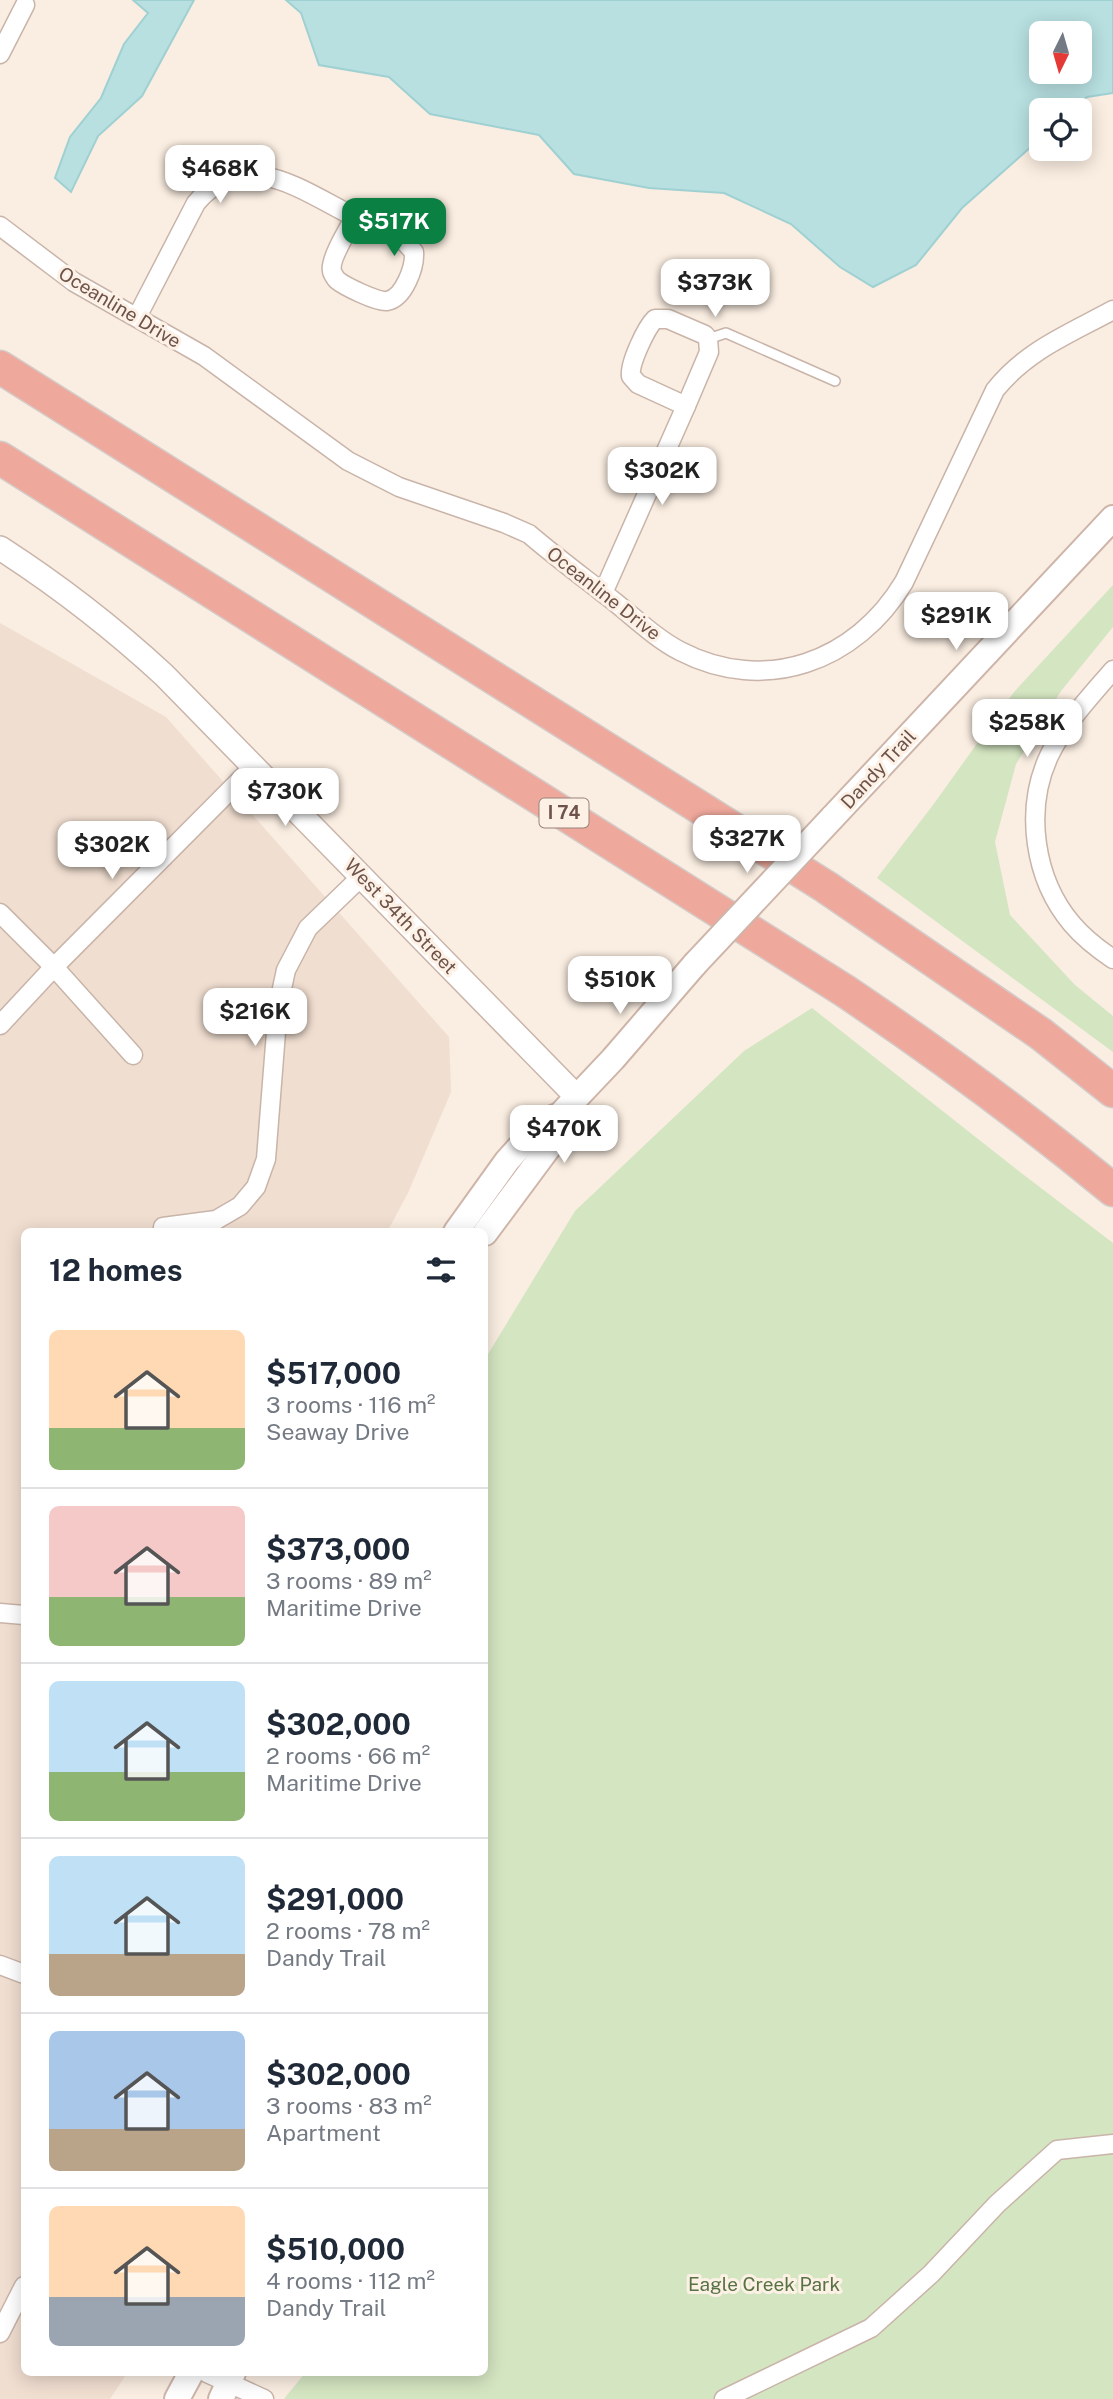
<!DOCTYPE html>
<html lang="en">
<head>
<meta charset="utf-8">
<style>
  :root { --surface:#fff; --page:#f6f6f7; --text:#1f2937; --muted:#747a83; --line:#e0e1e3; --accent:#0b8043 }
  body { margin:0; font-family:"Public Sans",sans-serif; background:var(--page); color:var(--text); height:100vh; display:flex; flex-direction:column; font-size:26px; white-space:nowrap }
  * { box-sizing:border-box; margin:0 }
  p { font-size:23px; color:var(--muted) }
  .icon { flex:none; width:38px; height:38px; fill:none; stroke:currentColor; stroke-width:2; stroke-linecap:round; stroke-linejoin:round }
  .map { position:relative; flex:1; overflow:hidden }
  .details { position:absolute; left:21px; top:1228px; width:467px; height:1148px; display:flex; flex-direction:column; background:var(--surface); border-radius:10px; box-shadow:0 4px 18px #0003 }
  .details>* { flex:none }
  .needle { width:46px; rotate:185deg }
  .buttons { position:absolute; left:1029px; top:21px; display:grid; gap:14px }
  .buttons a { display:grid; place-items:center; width:63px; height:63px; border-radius:10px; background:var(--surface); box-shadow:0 4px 18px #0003; font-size:35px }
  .price { position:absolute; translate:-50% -60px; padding:0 16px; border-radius:14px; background:#fff; color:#222; font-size:23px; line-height:46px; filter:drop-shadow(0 2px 4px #0008) }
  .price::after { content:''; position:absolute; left:50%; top:42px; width:21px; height:16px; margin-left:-10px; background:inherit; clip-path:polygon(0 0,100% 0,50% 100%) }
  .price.current { background:var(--accent); color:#fff }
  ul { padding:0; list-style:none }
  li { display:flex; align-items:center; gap:21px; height:175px; padding:0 28px }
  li+li { border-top:2px solid var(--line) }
  li span { display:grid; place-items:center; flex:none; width:196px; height:140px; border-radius:10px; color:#555 }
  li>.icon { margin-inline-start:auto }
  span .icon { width:84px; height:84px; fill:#fffc; stroke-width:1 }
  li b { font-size:30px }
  h2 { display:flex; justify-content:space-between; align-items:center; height:84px; padding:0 28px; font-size:30px }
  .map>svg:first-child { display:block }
</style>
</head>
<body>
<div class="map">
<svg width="1113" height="2399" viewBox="0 0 1113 2399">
  <rect width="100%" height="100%" fill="#faede1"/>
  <path fill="#f0ded0" d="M0,623L166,717L449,1037L451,1092L408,1193L387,1232H24V2373H127L110,2399H0Z"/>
  <g fill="#d4e5c1">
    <path d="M1113,585V627L1061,691L1016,764L995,842L1010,915L1075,985L1113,1016V1052L877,878L933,805L1014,692Z"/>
    <path d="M812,1008L1020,1172L1113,1243V2399H284L305,2373H485V1359L575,1211L744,1051Z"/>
  </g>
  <g fill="#b8e0e1" stroke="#9fd0d2" stroke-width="2" fill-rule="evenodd">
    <path d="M133,0H194L142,96L98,136L71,192L55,178L70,137L101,98L124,44L148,13Z"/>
    <path d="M286,0H1113V93L1087,97L1072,110H1041V138L962,208L916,265L873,287L840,267L791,224L724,193L649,188L574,174L539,135L430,114L389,77L319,65L301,13ZM1041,33H1080V72H1041Z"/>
  </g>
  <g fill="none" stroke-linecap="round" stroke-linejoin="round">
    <g stroke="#c9b4a9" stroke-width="12">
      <path id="service" d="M708,339L726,333L835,381"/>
    </g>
    <g stroke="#c9b4a9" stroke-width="21">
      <g id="minor">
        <path d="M0,54L25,5"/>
        <path d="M355,217L404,241L414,252C415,267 404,298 387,301C379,303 344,286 337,280C336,279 332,273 332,271C329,260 349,228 355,217Z"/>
        <path d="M0,226L74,282L204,356L348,461L399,487L504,523L529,534C557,558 587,580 616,603C637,620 657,639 680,651C765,695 856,662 904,582L995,390C1027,350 1069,334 1113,310"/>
        <path d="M137,317L196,203C245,145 302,191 355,217"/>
        <path d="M655,319H668L705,335L708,339L709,352L686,406L638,384L631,376C629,364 646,328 655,319Z"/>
        <path d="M603,593L686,406"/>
        <path d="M1113,670C1090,697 1064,724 1049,756C1024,810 1034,879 1072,924C1084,938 1098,949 1113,959"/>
        <path d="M0,913L54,967L133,1055"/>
        <path d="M0,1025L54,967L255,765"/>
        <path d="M163,1227L216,1220L240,1206L256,1187L266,1159L278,1007L286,970L308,928L362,876"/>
        <path d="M0,1613L24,1615"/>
        <path d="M0,1965L24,1974"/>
        <path d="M0,2333L24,2286"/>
        <path d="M207,2373L264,2399"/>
        <path d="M724,2399L871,2328L931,2274L997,2204L1057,2150L1113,2144"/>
      </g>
    </g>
    <g stroke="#c9b4a9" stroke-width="26">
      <path id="tertiary" d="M0,548C59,586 113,628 164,675L577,1097"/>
    </g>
    <g stroke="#ceb5a9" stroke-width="28">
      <g id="secondary">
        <path d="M832,818L1113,518"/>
        <path d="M456,1232L507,1161L541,1123L560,1115L613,1059L695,964"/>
        <path d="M485,1233L557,1136L560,1115"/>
        <path d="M177,2399L191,2373"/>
        <path d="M221,2399L233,2373"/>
      </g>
    </g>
    <g stroke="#d4cbc9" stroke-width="35">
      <g id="motorway">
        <path d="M0,367L826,887L1041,1034L1113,1091"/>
        <path d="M0,458L845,991C937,1053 1027,1119 1113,1190"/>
      </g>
    </g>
    <use href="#service" stroke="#fff" stroke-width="9"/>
    <use href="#minor" stroke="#fff" stroke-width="18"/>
    <use href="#tertiary" stroke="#fff" stroke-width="23"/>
    <use href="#secondary" stroke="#fff" stroke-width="24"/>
    <use href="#motorway" stroke="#efa89c" stroke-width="32"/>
    <g stroke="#ceb5a9" stroke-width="28" stroke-linecap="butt">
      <path id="secondary-bridge" d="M695,964L832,818"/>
    </g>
    <use href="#secondary-bridge" stroke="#fff" stroke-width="24"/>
  </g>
  <g text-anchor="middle" stroke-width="6" stroke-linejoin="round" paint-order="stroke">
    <rect fill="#fdf1e6" stroke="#998279" stroke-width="2" x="539.5" y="798.5" width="49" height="29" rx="5"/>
    <g font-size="18" font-weight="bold" fill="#6e534a">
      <text x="564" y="819">I 74</text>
    </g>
    <g font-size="19" fill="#6e534a" stroke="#fdf1e6">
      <text transform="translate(120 307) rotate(31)" y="7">Oceanline Drive</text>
      <text transform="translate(604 593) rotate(38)" y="7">Oceanline Drive</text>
      <text transform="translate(878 769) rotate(-47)" y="7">Dandy Trail</text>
      <text transform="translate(401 916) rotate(46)" y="7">West 34th Street</text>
    </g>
    <g font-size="19" fill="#577343" stroke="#fdf1e6">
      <text x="764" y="2291">Eagle Creek Park</text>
    </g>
  </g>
</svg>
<div class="buttons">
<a><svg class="needle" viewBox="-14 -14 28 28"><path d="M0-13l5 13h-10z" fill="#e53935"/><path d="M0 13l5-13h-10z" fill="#747a83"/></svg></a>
<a><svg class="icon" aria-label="locate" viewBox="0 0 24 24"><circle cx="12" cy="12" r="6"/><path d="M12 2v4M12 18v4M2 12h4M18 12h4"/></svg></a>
</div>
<b class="price" style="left:220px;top:205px">$468K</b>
<b class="price current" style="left:394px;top:258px">$517K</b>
<b class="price" style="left:715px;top:319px">$373K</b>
<b class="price" style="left:662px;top:507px">$302K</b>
<b class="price" style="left:956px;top:652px">$291K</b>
<b class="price" style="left:1027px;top:759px">$258K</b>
<b class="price" style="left:285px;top:828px">$730K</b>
<b class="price" style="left:747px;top:875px">$327K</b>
<b class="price" style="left:112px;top:881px">$302K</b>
<b class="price" style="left:620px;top:1016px">$510K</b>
<b class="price" style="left:255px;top:1048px">$216K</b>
<b class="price" style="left:564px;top:1165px">$470K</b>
<section class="details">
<h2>12 homes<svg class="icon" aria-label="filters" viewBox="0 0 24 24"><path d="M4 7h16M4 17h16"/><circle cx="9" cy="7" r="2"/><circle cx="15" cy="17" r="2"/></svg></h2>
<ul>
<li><span style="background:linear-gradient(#ffd9b3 70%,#8fb573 0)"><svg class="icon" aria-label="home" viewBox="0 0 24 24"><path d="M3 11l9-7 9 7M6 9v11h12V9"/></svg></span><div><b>$517,000</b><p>3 rooms · 116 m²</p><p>Seaway Drive</p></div></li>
<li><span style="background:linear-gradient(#f6c9c9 65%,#8fb573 0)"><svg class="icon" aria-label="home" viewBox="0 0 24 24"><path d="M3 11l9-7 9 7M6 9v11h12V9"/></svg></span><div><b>$373,000</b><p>3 rooms · 89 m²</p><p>Maritime Drive</p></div></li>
<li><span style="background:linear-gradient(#bfe0f5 65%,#8fb573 0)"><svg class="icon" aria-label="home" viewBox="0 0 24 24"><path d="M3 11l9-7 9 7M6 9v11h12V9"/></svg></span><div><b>$302,000</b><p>2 rooms · 66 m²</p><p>Maritime Drive</p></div></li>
<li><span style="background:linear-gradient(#bfe0f5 70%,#b9a48a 0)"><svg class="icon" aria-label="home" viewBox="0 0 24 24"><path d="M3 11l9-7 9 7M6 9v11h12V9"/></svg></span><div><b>$291,000</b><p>2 rooms · 78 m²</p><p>Dandy Trail</p></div></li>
<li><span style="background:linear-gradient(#a9c7e8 70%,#b9a48a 0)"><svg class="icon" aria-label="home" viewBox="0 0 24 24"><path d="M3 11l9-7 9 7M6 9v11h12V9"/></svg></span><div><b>$302,000</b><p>3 rooms · 83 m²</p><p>Apartment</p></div></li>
<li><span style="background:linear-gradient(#ffd9b3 65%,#9aa5b1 0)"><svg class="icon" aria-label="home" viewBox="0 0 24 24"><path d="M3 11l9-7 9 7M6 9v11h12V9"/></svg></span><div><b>$510,000</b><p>4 rooms · 112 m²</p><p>Dandy Trail</p></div></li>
</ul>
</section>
</div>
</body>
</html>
